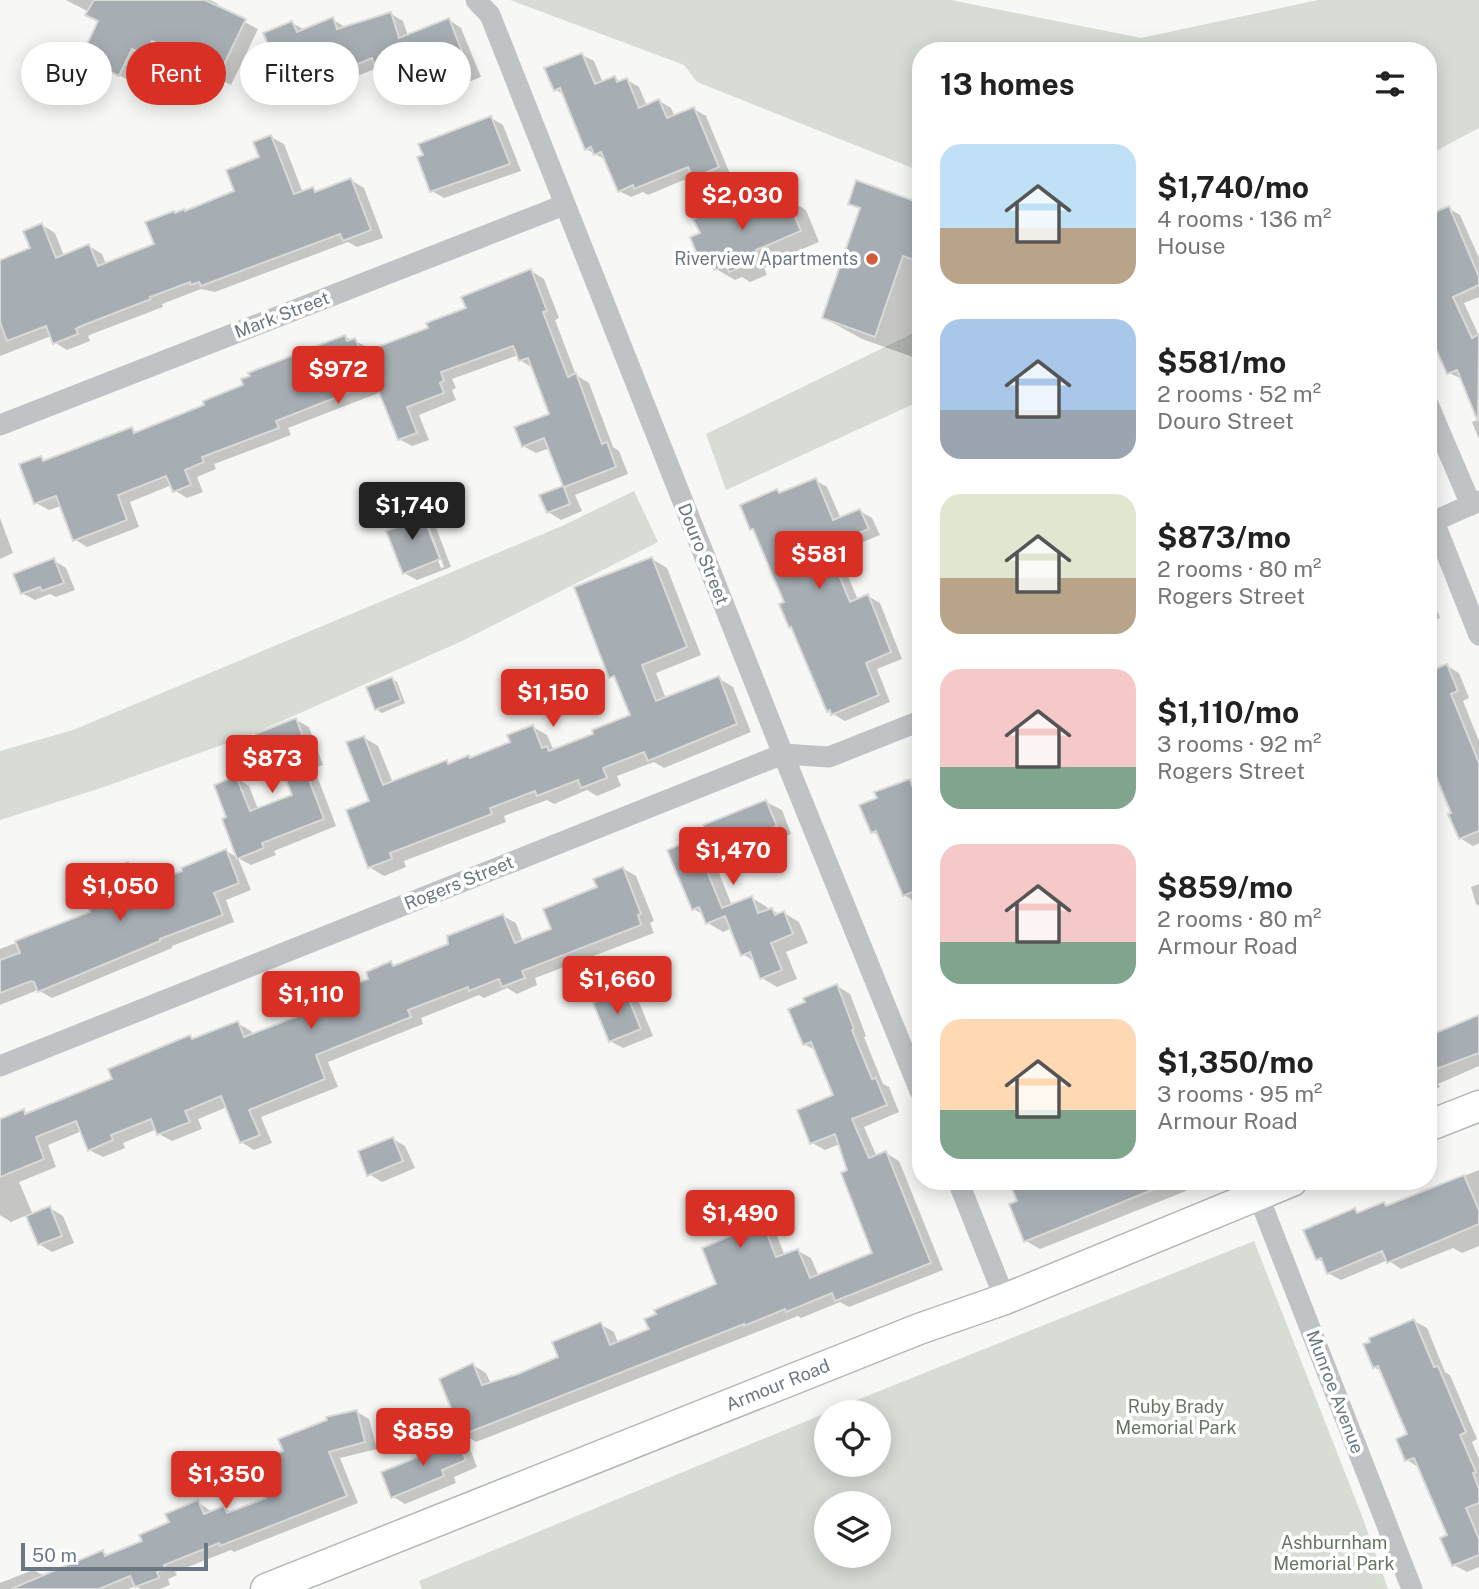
<!DOCTYPE html>
<html lang="en">
<head>
<meta charset="utf-8">
<style>
  :root { --surface:#fff; --page:#f6f6f6; --text:#222; --muted:#767676; --accent:#d93025 }
  body { margin:0; font-family:"Public Sans",sans-serif; background:var(--page); color:var(--text); height:100vh; display:flex; flex-direction:column; font-size:26px; white-space:nowrap }
  * { box-sizing:border-box; margin:0 }
  p { font-size:23px; color:var(--muted) }
  .icon { flex:none; width:38px; height:38px; fill:none; stroke:currentColor; stroke-width:2; stroke-linecap:round; stroke-linejoin:round }
  .map { position:relative; flex:1; overflow:hidden }
  .drawer { position:absolute; left:912px; top:42px; width:525px; height:1148px; display:flex; flex-direction:column; background:var(--surface); border-radius:28px; box-shadow:0 4px 18px #0003 }
  .drawer>* { flex:none }
  .hud { position:absolute; left:21px; top:42px; width:665px; height:63px; display:flex; gap:14px }
  .buttons { position:absolute; left:814px; top:1400px; display:grid; gap:14px }
  .buttons a { display:grid; place-items:center; width:77px; height:77px; border-radius:50%; background:var(--surface); box-shadow:0 4px 18px #0003; font-size:35px }
  .scale { position:absolute; left:21px; bottom:18px; width:187px; box-sizing:border-box; padding-left:7px; border:4px solid #697883; border-top:0; font-size:19px; line-height:24px; white-space:nowrap; color:#697883; -webkit-text-stroke:5px #fff; paint-order:stroke }
  .price { position:absolute; translate:-50% -60px; padding:0 16px; border-radius:7px; background:var(--accent); color:#fff; font-size:23px; line-height:46px; filter:drop-shadow(0 2px 4px #0008) }
  .price::after { content:''; position:absolute; left:50%; top:42px; width:21px; height:16px; margin-left:-10px; background:inherit; clip-path:polygon(0 0,100% 0,50% 100%) }
  .price.on { background:#222; color:#fff }
  ul { padding:0; list-style:none }
  li { display:flex; align-items:center; gap:21px; height:175px; padding:0 28px }
  li span { display:grid; place-items:center; flex:none; width:196px; height:140px; border-radius:21px; color:#555 }
  li>.icon { margin-inline-start:auto }
  span .icon { width:84px; height:84px; fill:#fffc; stroke-width:1 }
  li b { font-size:30px }
  h2 { display:flex; justify-content:space-between; align-items:center; height:84px; padding:0 28px; font-size:30px }
  .tag { padding:0 24px; border-radius:32px; background:var(--surface); box-shadow:0 4px 18px #0003; font-size:24px; line-height:63px }
  .tag.on { background:var(--accent); color:#fff }
  .map>svg:first-child { display:block }
</style>
</head>
<body>
<div class="map">
<svg width="1479" height="1589" viewBox="0 0 1479 1589">
  <rect width="100%" height="100%" fill="#f7f7f5"/>
  <g fill="#d7dcd5" fill-rule="evenodd">
    <path d="M510,0H951L1141,38L1318,0H1479V128L1428,155V51H920V171L697,82L684,65Z"/>
    <path d="M920,330V401L726,490L706,434Z"/>
    <path d="M634,491L658,542L462,641L253,734L101,788L0,820V751L73,730L562,526Z"/>
    <path d="M1254,1241L1362,1516L1388,1589H422L419,1581L826,1413V1465H878V1412H827ZM826,1503H878V1556H826Z"/>
  </g>
  <g fill="#0003" fill-rule="evenodd">
    <path d="M66,0H210L218,4L216,7L258,29L231,85L213,76L202,64L166,47L159,62L146,55L133,82L96,64L100,21L89,12Z"/>
    <path d="M391,14L403,21L408,36L449,20L461,28L481,77L446,91L433,82L396,93L383,86L377,68L345,81L326,69L295,82L282,75L292,23L305,30L332,19L345,27Z"/>
    <path d="M582,55L594,61L603,83L615,78L621,82L627,80L639,87L647,106L659,101L671,108L675,117L694,109L706,116L730,174L706,184L693,176L648,195L643,192L631,197L619,191L606,160L586,149L564,95L555,89Z"/>
    <path d="M491,118L503,125L521,171L444,198L432,191Z"/>
    <path d="M271,137L284,144L303,193L313,189L319,192L351,180L364,188L383,238L357,247L348,242L215,292L201,289L162,304L163,307L92,334L88,336L90,341L67,350L54,342L51,336L0,356V262L32,249L42,225L55,233L64,256L89,246L102,254L106,264L156,245L176,214L186,213L237,192L262,158Z"/>
    <path d="M857,183L920,205V336L913,357L862,339L824,318L861,209L850,203Z"/>
    <path d="M787,199L806,210L819,242L774,261L775,263L764,268L767,275L750,282L742,277L735,280L716,269L714,264L700,256L702,234L736,203L753,213Z"/>
    <path d="M1448,208L1460,215L1479,258V297L1464,303L1479,336V419L1462,379L1449,373L1428,322V217Z"/>
    <path d="M531,271L544,279L559,318L555,320L576,375L589,383L613,447L619,451L628,474L575,495L582,511L561,520L548,512L542,496L565,487L550,448L536,453L523,446L551,415L533,368L520,360L518,355L452,379L456,388L452,390L456,400L419,415L429,440L412,446L399,439L381,392L288,428L291,435L214,464L216,469L197,477L203,492L187,498L174,490L172,485L130,502L139,527L87,547L74,539L61,506L49,510L36,503L41,458L46,462L131,429L138,433L206,406L345,337L368,347L370,351L430,329Z"/>
    <path d="M1479,419V439L1472,422Z"/>
    <path d="M1428,469L1437,489L1428,493Z"/>
    <path d="M815,480L827,487L841,519L860,511L872,518L880,535L846,549L850,559L842,562L858,600L868,596L880,603L902,659L877,669L890,702L845,721L828,711L794,629L790,627L787,603L756,531L752,529L777,491L783,494Z"/>
    <path d="M411,512L435,525L451,567L417,580L404,573L397,529ZM424,524H428L444,567L441,568Z"/>
    <path d="M0,518L13,553L0,559Z"/>
    <path d="M652,559L667,568L701,655L656,673L666,699L718,678L733,687L751,732L664,768L654,762L617,776L621,786L597,796L587,790L554,804L547,800L504,816L506,822L404,861L406,867L384,876L369,867L371,802L363,737L378,746L393,783L447,762L451,764L469,757L472,759L513,743L533,727L547,735L554,751L595,735L632,716L618,681L611,676Z"/>
    <path d="M53,560L66,568L75,590L56,597L50,594L35,600L22,593Z"/>
    <path d="M1428,597L1433,600L1440,618L1428,622Z"/>
    <path d="M1447,666L1459,673L1469,698L1463,701L1479,741V843L1473,846L1460,838L1454,814L1428,751V674Z"/>
    <path d="M392,679L397,682L405,703L382,713L376,709Z"/>
    <path d="M296,720L309,727L323,765L314,768L336,826L274,851L276,855L251,865L238,858L228,818L236,778L249,786L258,809L294,796L280,760L265,753Z"/>
    <path d="M910,781L917,785L920,784V923L911,899L904,895L880,836L872,832Z"/>
    <path d="M766,802L782,810L791,834L716,865L732,906L752,898L767,907L769,911L772,910L781,915L784,913L799,922L808,943L786,952L797,979L777,987L762,978L755,962L743,954L732,928L723,932L708,923L705,915L693,909L670,850L709,835Z"/>
    <path d="M226,851L238,858L251,890L226,900L234,922L172,946V948L52,998L38,990L0,1005V949L92,913L115,897L128,864L141,872L146,886L184,872Z"/>
    <path d="M622,868L636,876L654,921L650,923L654,933L535,978L537,985L517,994L507,988L484,998L479,995L421,1018L423,1024L328,1062L338,1087L261,1117L272,1143L254,1150L241,1142L227,1107L198,1119L202,1129L172,1141L159,1134L157,1129L123,1143L125,1148L103,1157L89,1150L82,1131L48,1145L56,1167L19,1182L33,1215L50,1208L63,1216L74,1243L52,1252L39,1244L27,1215L11,1222L0,1215V1125L24,1111L29,1114L114,1080L190,1037L195,1040L237,1023L251,1031L253,1036L318,1010L371,980L391,963L397,967L449,945L503,916L516,923L523,942L553,930Z"/>
    <path d="M1479,884V906L1476,904L1471,887Z"/>
    <path d="M837,986L850,994L866,1036L864,1037L883,1084L889,1087L899,1112L864,1127L877,1157L886,1153L899,1161L943,1270L849,1307L840,1302L801,1318L798,1316L476,1442L463,1434L473,1365L486,1373L491,1384L560,1358L600,1324L614,1332L618,1343L651,1330L719,1285L747,1231L759,1215L772,1223L785,1256L798,1251L811,1258L819,1277L875,1254L840,1144L825,1150L812,1143L835,1096L817,1051L804,1044Z"/>
    <path d="M625,992L638,1000L653,1036L623,1048L610,1041Z"/>
    <path d="M1479,1017V1066L1438,1084L1440,1087L1428,1092V1034L1432,1036Z"/>
    <path d="M393,1139L405,1146L415,1168L382,1182L369,1174Z"/>
    <path d="M1479,1170V1246L1462,1253L1453,1248L1401,1269L1388,1260L1341,1280L1328,1273L1325,1263L1317,1259L1355,1210L1361,1213L1384,1204L1388,1206Z"/>
    <path d="M1011,1181H1200L1185,1188L1186,1191L1040,1249L1026,1241L1019,1201Z"/>
    <path d="M1414,1321L1427,1328L1445,1372L1450,1375L1477,1439L1472,1442L1479,1459V1567L1467,1572L1454,1565L1449,1536L1420,1468L1407,1460L1409,1435L1382,1372L1374,1367Z"/>
    <path d="M357,1412L369,1419L377,1449L340,1458L358,1503L234,1552L231,1550L175,1572L177,1575L168,1579L170,1585L160,1589H141L136,1586L128,1589H0V1583L33,1570L45,1576L103,1552L109,1556L144,1542L198,1502L212,1512L224,1508L233,1513L268,1499L285,1452Z"/>
    <path d="M456,1439L469,1446L477,1467L454,1477L456,1483L405,1504L392,1496L428,1455Z"/>
  </g>
  <g fill="#a7aeb3" stroke="#d9d9d7" stroke-width="2">
    <path d="M94,0H205L246,19L217,79L197,69L200,63L152,41L145,56L132,49L119,76L81,57L98,21L85,15Z"/>
    <path d="M391,12L399,38L449,18L469,70L432,85L427,73L382,87L372,58L331,75L328,66L322,69L319,60L281,76L263,33L292,21L297,32L333,17L337,29Z"/>
    <path d="M582,53L595,84L615,76L617,82L627,78L639,108L659,99L667,118L694,107L719,167L693,178L688,167L634,189L633,185L618,192L601,152L594,155L591,147L585,150L560,88L554,91L544,68Z"/>
    <path d="M491,116L510,164L430,192L417,157L423,155L418,144Z"/>
    <path d="M271,135L294,194L313,187L315,192L351,178L371,230L343,241L340,234L201,286L199,282L191,285L190,282L150,297L151,299L79,327L76,329L78,334L53,344L46,326L7,341L0,322V260L30,248L23,231L42,223L56,258L89,244L98,266L154,244L145,222L174,211L175,213L184,209L185,211L234,191L226,170L259,157L253,142Z"/>
    <path d="M856,180L920,203V262L903,256L875,337L822,318L860,208L848,204Z"/>
    <path d="M787,197L801,231L756,250L757,252L746,257L749,264L729,272L726,265L714,270L708,253L698,257L690,237L700,233L693,219L736,201L742,216Z"/>
    <path d="M1449,206L1479,277V285L1453,297L1472,338L1479,334L1478,422L1457,370L1447,374L1428,331V215Z"/>
    <path d="M531,269L547,311L543,312L568,377L576,373L602,444L607,442L616,467L564,487L570,504L547,513L539,495L563,486L544,438L522,447L514,427L549,414L528,358L519,361L513,346L441,372L444,381L440,383L444,393L407,407L417,433L398,440L375,382L276,421L279,428L202,457L204,462L185,470L191,485L173,492L166,476L118,495L127,520L73,541L56,496L34,504L19,464L41,456L43,461L132,427L134,433L204,405L203,401L243,385L241,379L250,376L248,373L345,335L347,341L355,338L361,353L428,328L426,323L466,308L461,297Z"/>
    <path d="M816,478L833,520L860,509L869,529L835,543L839,552L831,556L850,602L868,594L891,652L866,663L879,695L831,715L830,710L827,712L791,627L789,628L779,604L784,602L753,529L750,530L740,505L777,489L779,493Z"/>
    <path d="M412,510L415,519L423,516L440,559L403,574L386,531L395,528L391,518Z"/>
    <path d="M652,557L687,647L642,665L656,701L719,676L737,724L648,761L644,752L603,768L607,778L581,788L578,780L537,796L535,791L490,808L492,814L390,853L392,859L368,868L346,810L369,801L346,742L364,736L383,785L447,760L448,764L469,755L470,758L510,742L507,735L533,725L542,748L547,746L549,751L593,734L592,730L630,715L614,676L609,678L574,587Z"/>
    <path d="M54,558L64,583L42,591L40,587L21,594L13,574Z"/>
    <path d="M1447,664L1458,691L1451,694L1479,763V831L1459,839L1448,814L1451,813L1428,757V672Z"/>
    <path d="M392,677L401,700L375,710L366,687Z"/>
    <path d="M296,718L311,758L302,761L324,819L262,843L264,848L237,859L222,819L226,817L214,785L236,776L250,811L292,795L274,750L263,755L255,734Z"/>
    <path d="M910,779L912,786L920,783V889L903,896L876,831L871,833L859,805L877,798L874,792Z"/>
    <path d="M766,800L777,826L701,856L722,908L752,896L758,913L772,908L775,915L784,911L793,934L771,943L782,970L760,979L750,952L741,956L725,916L706,924L699,907L692,910L667,850L706,834L703,825Z"/>
    <path d="M226,849L239,883L214,893L223,915L160,939V941L38,992L34,982L31,981L0,993V960L20,953L15,941L90,912L88,906L113,896L104,872L128,862L138,888L182,871L181,868Z"/>
    <path d="M623,867L641,914L638,915L641,925L522,971L525,978L502,987L499,979L469,991L468,987L408,1010L411,1017L316,1055L325,1079L249,1110L260,1135L240,1143L221,1096L185,1111L190,1122L157,1135L151,1119L111,1135L113,1140L88,1151L76,1121L36,1137L44,1159L0,1177V1119L24,1109L25,1114L112,1079L108,1069L190,1035L192,1039L238,1021L244,1037L316,1009L313,1001L368,979L366,972L391,961L393,966L448,944L447,936L503,914L515,943L551,929L543,909L597,887L593,879Z"/>
    <path d="M837,984L854,1029L852,1030L872,1079L876,1078L887,1105L852,1119L869,1158L886,1151L931,1263L835,1301L832,1293L786,1312L785,1309L744,1326V1324L462,1435L439,1379L473,1363L482,1385L518,1374L558,1357L552,1342L601,1322L610,1345L649,1329L644,1319L656,1314L654,1310L716,1284L702,1248L745,1230L741,1221L759,1213L776,1257L798,1249L810,1278L872,1253L841,1173L847,1170L835,1134L810,1144L797,1110L833,1095L811,1042L803,1045L788,1009L805,1002L803,998Z"/>
    <path d="M625,990L641,1029L609,1042L593,1003Z"/>
    <path d="M1479,1015V1053L1428,1072V1036Z"/>
    <path d="M393,1137L403,1161L367,1176L358,1151Z"/>
    <path d="M1464,1175L1479,1210V1224L1387,1263L1382,1251L1327,1274L1321,1258L1316,1260L1303,1230L1355,1208L1357,1213L1384,1202L1386,1206Z"/>
    <path d="M1009,1181H1172V1182L1024,1242L1009,1204L1017,1201Z"/>
    <path d="M50,1206L62,1236L38,1245L26,1216Z"/>
    <path d="M1414,1319L1434,1367L1438,1366L1466,1432L1460,1435L1476,1472L1473,1473L1479,1489V1503L1466,1508L1479,1539V1555L1452,1566L1440,1538L1447,1535L1414,1458L1405,1461L1396,1439L1407,1434L1378,1366L1373,1368L1363,1344L1370,1342L1369,1338Z"/>
    <path d="M357,1410L365,1442L329,1452L347,1496L220,1546L219,1543L164,1565L165,1569L157,1572L159,1578L135,1587L130,1576L99,1589H11L103,1550L105,1556L142,1541L139,1535L169,1522L165,1514L198,1500L204,1514L224,1506L227,1513L266,1498L254,1462L283,1451L278,1439L327,1420L326,1417Z"/>
    <path d="M456,1437L466,1460L442,1470L444,1476L391,1498L381,1472L426,1454L425,1450Z"/>
  </g>
  <g fill="none" stroke-linecap="round" stroke-linejoin="round">
    <g stroke="#b1b7bb" stroke-width="33">
      <g id="secondary">
        <path d="M1428,1126L1479,1106"/>
        <path id="s1" d="M266,1589L919,1329L1005,1299L1292,1181"/>
      </g>
    </g>
    <g stroke="#bfc3c6" stroke-width="21">
      <path d="M476,0L490,15L783,754L920,1091"/>
      <path d="M1428,404L1471,505"/>
      <path d="M0,425L564,205"/>
      <path d="M1434,522L1479,635"/>
      <path d="M1428,524L1479,501"/>
      <path d="M0,1066L783,754L829,757L920,721"/>
      <path d="M958,1181L1005,1299"/>
      <path d="M1258,1195L1412,1589"/>
    </g>
    <use href="#secondary" stroke="#fff" stroke-width="30"/>
  </g>
  <circle fill="#d45a39" stroke="#fff" stroke-width="2.5" cx="872" cy="259" r="7"/>
  <g text-anchor="middle" stroke-width="7" stroke-linejoin="round" paint-order="stroke">
    <g font-size="18" fill="#697883" stroke="#fff" text-anchor="end">
      <text x="858" y="265">Riverview Apartments</text>
    </g>
    <g font-size="18" fill="#697883" stroke="#fff">
      <text transform="translate(282 315) rotate(-21)" y="6">Mark Street</text>
      <text transform="translate(703 554) rotate(68)" y="6">Douro Street</text>
      <text transform="translate(459 883) rotate(-22)" y="6">Rogers Street</text>
      <text dy="6" stroke="none"><textPath href="#s1" startOffset="551">Armour Road</textPath></text>
      <text transform="translate(1335 1392) rotate(69)" y="6">Munroe Avenue</text>
    </g>
    <g font-size="18" fill="#677663" stroke="#fff">
      <text x="1176" y="1413">Ruby Brady<tspan x="1176" dy="21">Memorial Park</tspan></text>
      <text x="1334" y="1549">Ashburnham<tspan x="1334" dy="21">Memorial Park</tspan></text>
    </g>
  </g>
</svg>
<div class="buttons">
<a><svg class="icon" aria-label="locate" viewBox="0 0 24 24"><circle cx="12" cy="12" r="6"/><path d="M12 2v4M12 18v4M2 12h4M18 12h4"/></svg></a>
<a><svg class="icon" aria-label="layers" viewBox="0 0 24 24"><path d="M12 4l9 5-9 5-9-5zM3 14l9 5 9-5"/></svg></a>
</div>
<div class="scale">50 m</div>
<b class="price" style="left:742px;top:232px">$2,030</b>
<b class="price" style="left:338px;top:406px">$972</b>
<b class="price on" style="left:412px;top:542px">$1,740</b>
<b class="price" style="left:819px;top:591px">$581</b>
<b class="price" style="left:553px;top:729px">$1,150</b>
<b class="price" style="left:272px;top:795px">$873</b>
<b class="price" style="left:733px;top:887px">$1,470</b>
<b class="price" style="left:120px;top:923px">$1,050</b>
<b class="price" style="left:617px;top:1016px">$1,660</b>
<b class="price" style="left:311px;top:1031px">$1,110</b>
<b class="price" style="left:740px;top:1250px">$1,490</b>
<b class="price" style="left:423px;top:1468px">$859</b>
<b class="price" style="left:226px;top:1511px">$1,350</b>
<div class="hud">
<a class="tag">Buy</a>
<a class="tag on">Rent</a>
<a class="tag">Filters</a>
<a class="tag">New</a>
</div>
<section class="drawer">
<h2>13 homes<svg class="icon" aria-label="filters" viewBox="0 0 24 24"><path d="M4 7h16M4 17h16"/><circle cx="9" cy="7" r="2"/><circle cx="15" cy="17" r="2"/></svg></h2>
<ul>
<li><span style="background:linear-gradient(#bfe0f5 60%,#b9a48a 0)"><svg class="icon" aria-label="home" viewBox="0 0 24 24"><path d="M3 11l9-7 9 7M6 9v11h12V9"/></svg></span><div><b>$1,740/mo</b><p>4 rooms · 136 m²</p><p>House</p></div></li>
<li><span style="background:linear-gradient(#a9c7e8 65%,#9aa5b1 0)"><svg class="icon" aria-label="home" viewBox="0 0 24 24"><path d="M3 11l9-7 9 7M6 9v11h12V9"/></svg></span><div><b>$581/mo</b><p>2 rooms · 52 m²</p><p>Douro Street</p></div></li>
<li><span style="background:linear-gradient(#dfe7d0 60%,#b9a48a 0)"><svg class="icon" aria-label="home" viewBox="0 0 24 24"><path d="M3 11l9-7 9 7M6 9v11h12V9"/></svg></span><div><b>$873/mo</b><p>2 rooms · 80 m²</p><p>Rogers Street</p></div></li>
<li><span style="background:linear-gradient(#f6c9c9 70%,#7fa58c 0)"><svg class="icon" aria-label="home" viewBox="0 0 24 24"><path d="M3 11l9-7 9 7M6 9v11h12V9"/></svg></span><div><b>$1,110/mo</b><p>3 rooms · 92 m²</p><p>Rogers Street</p></div></li>
<li><span style="background:linear-gradient(#f6c9c9 70%,#7fa58c 0)"><svg class="icon" aria-label="home" viewBox="0 0 24 24"><path d="M3 11l9-7 9 7M6 9v11h12V9"/></svg></span><div><b>$859/mo</b><p>2 rooms · 80 m²</p><p>Armour Road</p></div></li>
<li><span style="background:linear-gradient(#ffd9b3 65%,#7fa58c 0)"><svg class="icon" aria-label="home" viewBox="0 0 24 24"><path d="M3 11l9-7 9 7M6 9v11h12V9"/></svg></span><div><b>$1,350/mo</b><p>3 rooms · 95 m²</p><p>Armour Road</p></div></li>
</ul>
</section>
</div>
</body>
</html>
